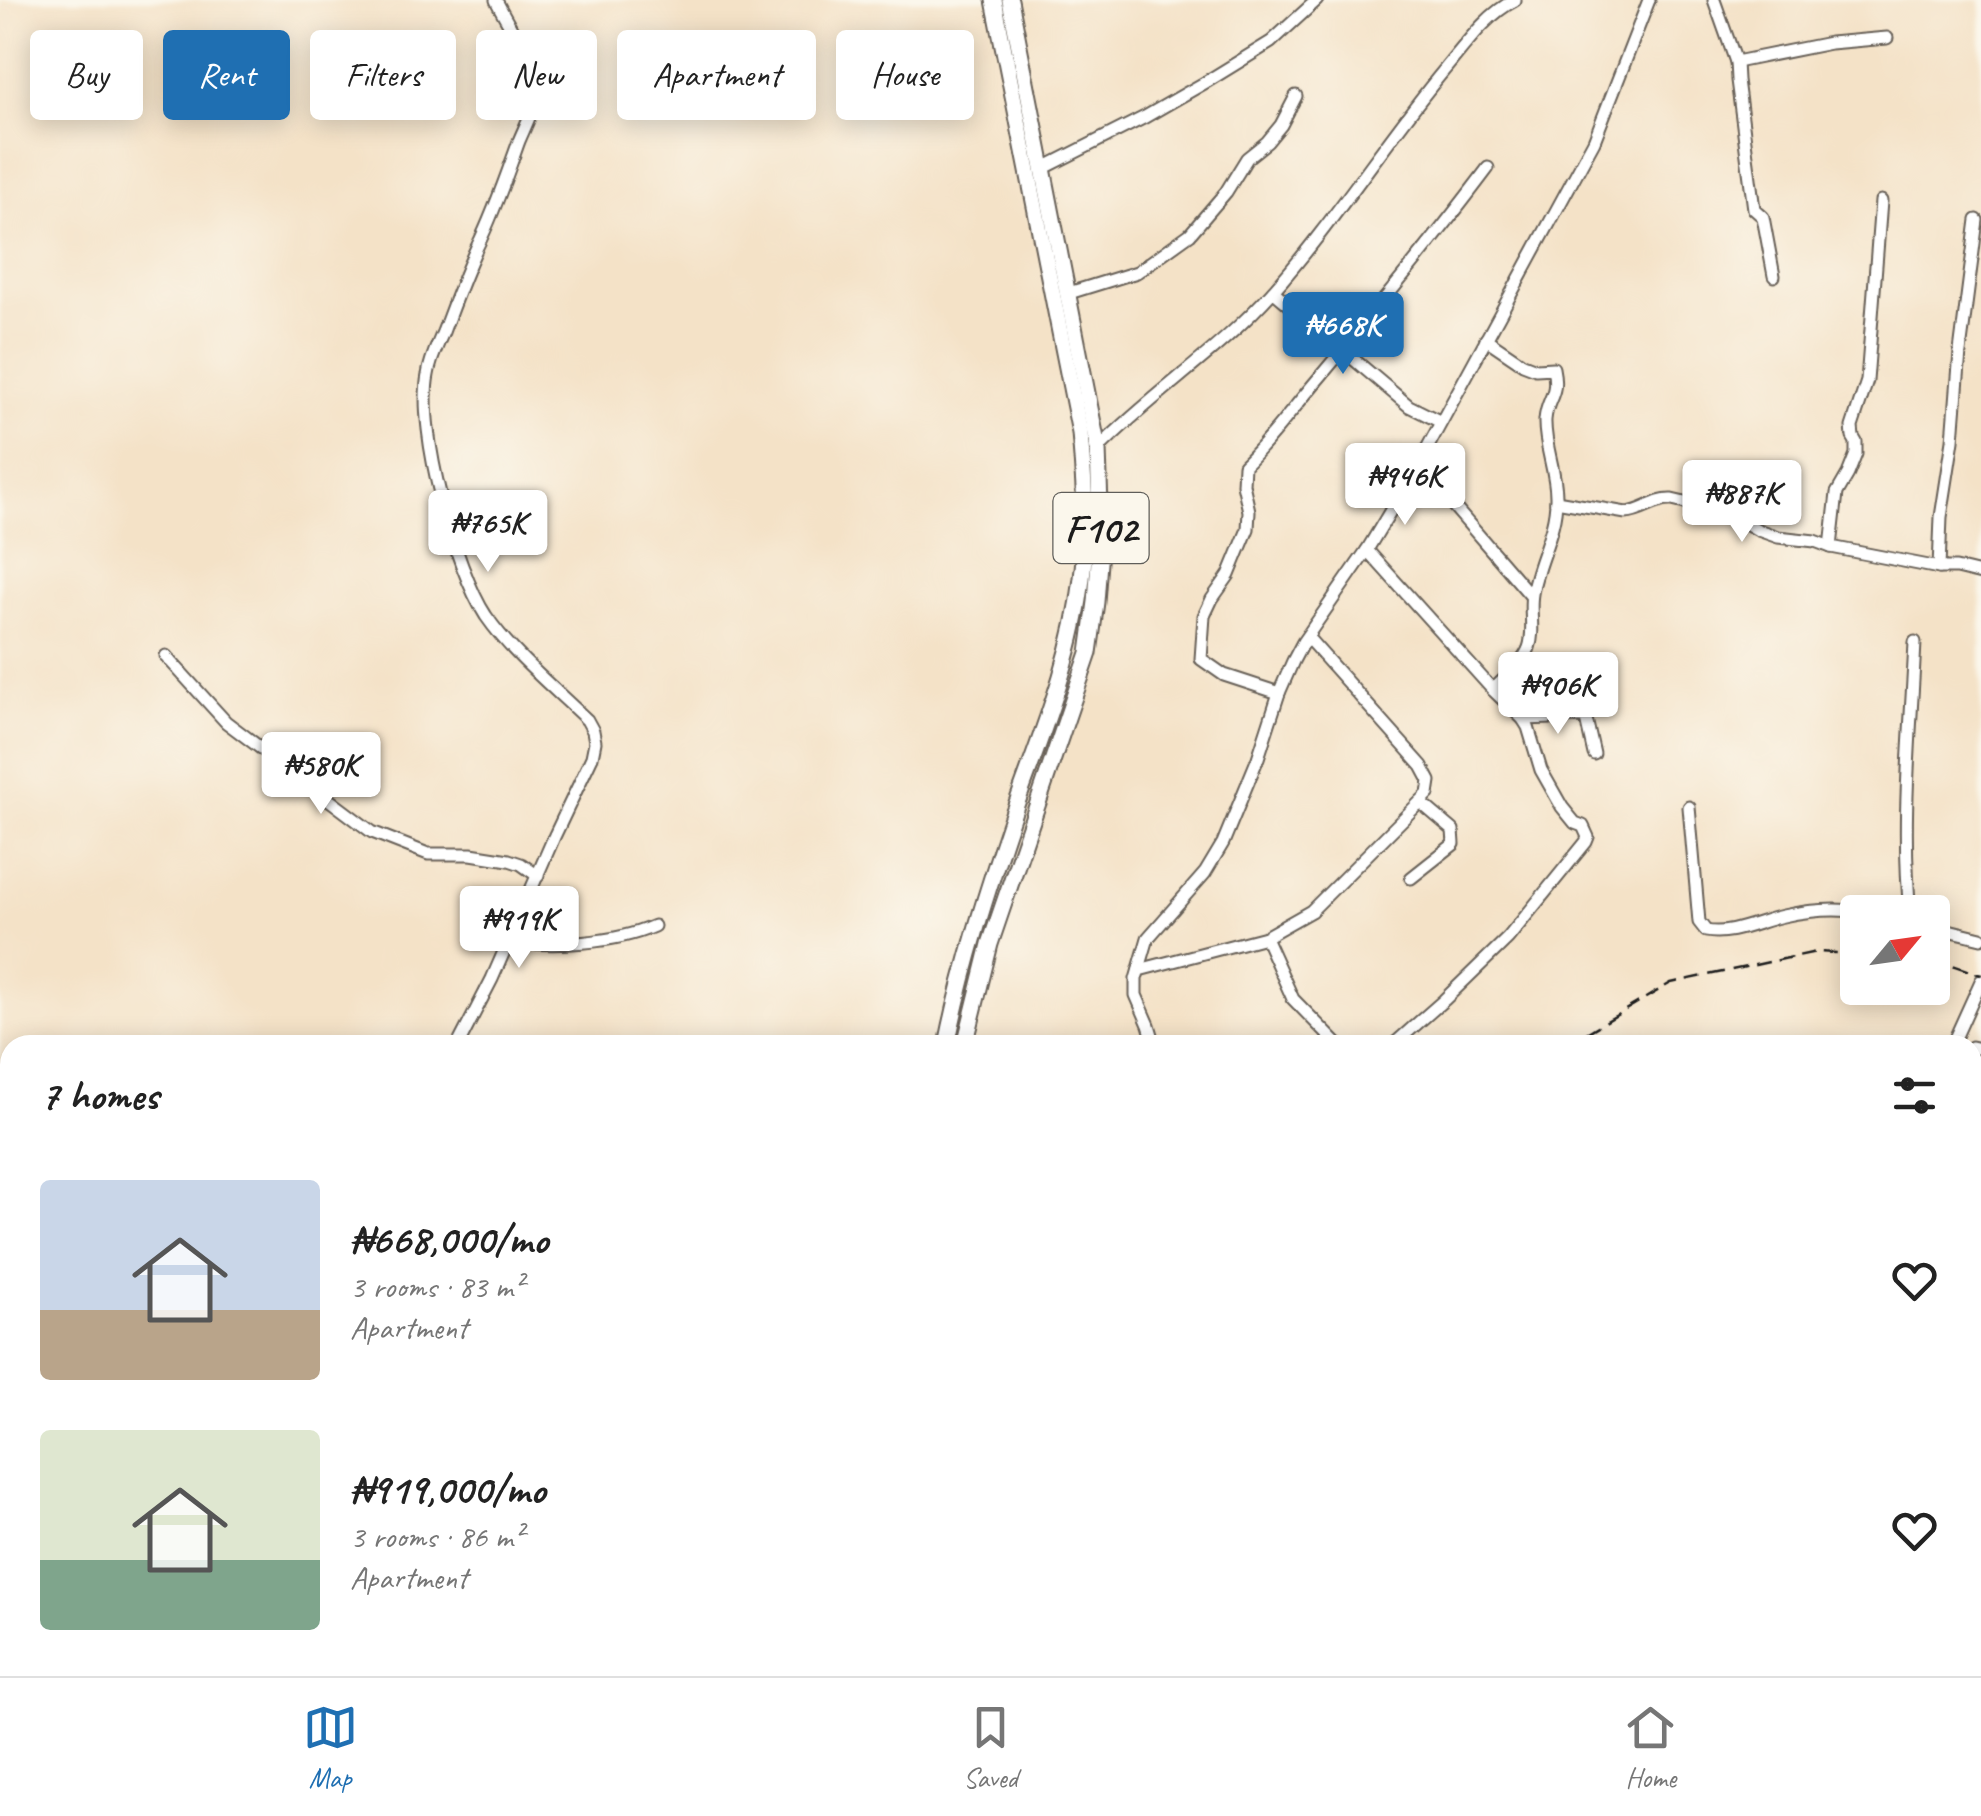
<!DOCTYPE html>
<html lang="en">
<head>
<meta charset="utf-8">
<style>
  :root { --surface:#fff; --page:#f6f6f6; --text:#222; --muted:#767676; --line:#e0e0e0; --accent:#1f6fb2 }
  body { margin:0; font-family:Caveat,sans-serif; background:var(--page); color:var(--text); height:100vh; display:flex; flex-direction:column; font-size:38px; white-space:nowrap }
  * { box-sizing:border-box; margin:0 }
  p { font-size:32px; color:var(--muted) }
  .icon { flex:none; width:55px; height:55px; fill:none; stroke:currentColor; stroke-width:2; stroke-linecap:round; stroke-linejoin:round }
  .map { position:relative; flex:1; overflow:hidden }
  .drawer { position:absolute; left:0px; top:1035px; width:1982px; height:642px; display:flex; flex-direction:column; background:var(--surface); border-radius:30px 30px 0 0; box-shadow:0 5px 25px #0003 }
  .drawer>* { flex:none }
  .banner { position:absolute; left:30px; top:30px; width:1000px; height:90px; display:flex; gap:20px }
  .needle { width:65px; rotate:61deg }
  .fabs { position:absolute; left:1840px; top:895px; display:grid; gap:20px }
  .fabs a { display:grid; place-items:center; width:110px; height:110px; border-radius:10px; background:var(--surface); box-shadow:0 5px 25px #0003; font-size:50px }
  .price { position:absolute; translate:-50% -85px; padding:0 22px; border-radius:10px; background:#fff; color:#222; font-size:32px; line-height:65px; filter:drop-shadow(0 2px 5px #0008) }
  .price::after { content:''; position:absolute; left:50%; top:60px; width:30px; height:22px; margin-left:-15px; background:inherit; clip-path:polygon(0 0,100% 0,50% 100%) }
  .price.on { background:var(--accent); color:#fff }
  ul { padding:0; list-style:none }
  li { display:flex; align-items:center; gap:30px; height:250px; padding:0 40px }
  li span { display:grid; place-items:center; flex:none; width:280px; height:200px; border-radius:10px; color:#555 }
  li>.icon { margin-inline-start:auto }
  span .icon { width:120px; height:120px; fill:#fffc; stroke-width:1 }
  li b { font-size:42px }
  h2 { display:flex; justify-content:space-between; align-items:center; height:120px; padding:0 40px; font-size:42px }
  .pill { padding:0 35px; border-radius:10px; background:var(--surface); box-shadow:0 5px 25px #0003; font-size:35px; line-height:90px }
  .pill.on { background:var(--accent); color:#fff }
  .tabs { display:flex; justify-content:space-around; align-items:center; height:140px; border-top:2px solid var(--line); background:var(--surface); font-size:28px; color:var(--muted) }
  .tabs a { display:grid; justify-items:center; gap:5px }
  .tabs .on { color:var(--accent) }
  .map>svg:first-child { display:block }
</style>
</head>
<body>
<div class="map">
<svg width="1981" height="1676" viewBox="0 0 1981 1676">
  <rect width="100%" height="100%" fill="#fbf7ec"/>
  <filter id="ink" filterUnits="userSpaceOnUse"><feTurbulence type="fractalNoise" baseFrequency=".01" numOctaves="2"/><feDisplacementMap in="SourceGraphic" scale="20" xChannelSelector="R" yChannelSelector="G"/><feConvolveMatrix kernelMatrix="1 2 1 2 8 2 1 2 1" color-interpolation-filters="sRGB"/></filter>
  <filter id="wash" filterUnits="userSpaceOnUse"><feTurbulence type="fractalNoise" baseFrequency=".0048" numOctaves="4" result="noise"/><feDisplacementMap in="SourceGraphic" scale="40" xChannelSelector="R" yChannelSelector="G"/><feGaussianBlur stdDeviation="2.25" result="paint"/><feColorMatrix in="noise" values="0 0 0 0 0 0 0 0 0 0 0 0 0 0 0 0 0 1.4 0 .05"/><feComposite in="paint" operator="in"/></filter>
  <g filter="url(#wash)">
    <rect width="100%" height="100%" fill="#f4e2c7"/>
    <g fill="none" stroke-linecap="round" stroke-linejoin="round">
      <g stroke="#51b0cf" stroke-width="18">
        <path d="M1972,1507L1981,1508"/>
        <path d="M1302,1676L1308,1668"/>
      </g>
    </g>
  </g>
  <g filter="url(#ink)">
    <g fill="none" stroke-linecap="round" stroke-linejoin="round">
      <g stroke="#686158" stroke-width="15">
        <g id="minor">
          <path d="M1714,0L1736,62L1737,80L1754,209L1763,217L1774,276"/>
          <path d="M1736,62L1830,43L1887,38"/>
          <path d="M1042,169L1145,117L1206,82L1271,42L1317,0"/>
          <path d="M1273,291L1409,406L1441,422"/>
          <path d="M1069,293L1137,272L1190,234L1226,192L1247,158L1267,142L1281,125L1296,96"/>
          <path d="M1486,339L1523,364L1536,369L1553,368C1559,397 1547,396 1545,420C1544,446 1556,470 1556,496C1557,531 1537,561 1532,594C1529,611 1535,632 1529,648C1523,664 1504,678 1493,690"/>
          <path d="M1098,449C1154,392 1220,351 1273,291C1335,221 1385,141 1445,69C1466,44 1486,15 1515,0"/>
          <path d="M1418,465L1531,596"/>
          <path d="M1556,501L1626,513C1643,512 1655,499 1672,500L1728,513L1758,530L1778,537L1815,541L1831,547L1939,568H1956L1981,574"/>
          <path d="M1831,547L1837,493L1848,474L1856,454V442L1853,437L1852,427L1867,381L1881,201"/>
          <path d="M1367,550L1493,690L1523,719L1528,727L1541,770L1562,807L1575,823L1583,826L1588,837L1586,842L1508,938L1444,1000L1393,1045"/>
          <path d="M1939,568L1941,517L1953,440L1960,352L1977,220"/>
          <path d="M166,656L226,722L372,832L428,854H471L509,860L521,864L538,876"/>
          <path d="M1279,693L1224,675L1201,659L1204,616L1212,599L1229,575L1248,529L1249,511L1243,484L1244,465C1271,439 1294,407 1319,378C1377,309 1434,240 1488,168"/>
          <path d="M1523,719L1582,717L1586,719L1594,754"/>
          <path d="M1689,807L1699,922L1706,931C1731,936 1759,921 1783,916C1809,910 1836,908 1862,912"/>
          <path d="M1411,878L1454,844L1453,830L1420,802"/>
          <path d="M1910,912C1901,823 1911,732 1915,642"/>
          <path d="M1932,926L1981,938"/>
          <path d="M1265,937L1293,999L1338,1045"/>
          <path d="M510,940C551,948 616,943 654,926"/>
          <path d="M1139,970L1265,937L1311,911L1428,794L1430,781L1422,766L1308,638"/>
          <path d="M458,1045L492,979L554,837L592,757L595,742L593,731L587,720C553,687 513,655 486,616C455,569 417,431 428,375C430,360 437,346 443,332C454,303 464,275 477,247C494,213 506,177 519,141C525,126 536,107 535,90C533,59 509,27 496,0"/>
          <path d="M1155,1045L1149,1025L1136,995V979L1148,938L1205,873L1223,843L1258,758L1279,693L1293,661L1303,642L1367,550L1418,465L1594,141L1649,0"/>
          <path d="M1952,1045L1981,981"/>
          <path d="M1972,1047L1981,1049"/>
          <path d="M1972,1322H1981"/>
          <path d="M373,1668V1676"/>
          <path d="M667,1676L679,1668"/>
          <path d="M786,1676L792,1668"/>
        </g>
      </g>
      <g stroke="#686158" stroke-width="19">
        <g id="major">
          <path d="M947,1045C963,965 988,888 1014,811C1041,735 1073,659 1082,578C1088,530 1084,481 1080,433L994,0"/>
          <path d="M965,1045L990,944L1089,653L1096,602L1101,536L1098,449L1010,0"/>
        </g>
      </g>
      <g stroke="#686158" stroke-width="21">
        <g id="highway">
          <path d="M0,1486L10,1488"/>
          <path d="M0,1507H10"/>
          <path d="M818,1668L822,1676"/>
          <path d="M834,1668L838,1676"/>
        </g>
      </g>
      <use href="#minor" stroke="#fff" stroke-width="11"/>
      <use href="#major" stroke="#fff" stroke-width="15"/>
      <use href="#highway" stroke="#fff" stroke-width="18"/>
      <g stroke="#1c1c1c" stroke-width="2.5" stroke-dasharray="15 8" stroke-linecap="butt">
        <path d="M1932,958L1981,975"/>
        <path d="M1566,1045L1671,983L1816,952L1858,954"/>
        <path d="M0,1464L10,1466"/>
      </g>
    </g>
  </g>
  <g text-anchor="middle" stroke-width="8" stroke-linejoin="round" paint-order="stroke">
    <rect fill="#fbf7ec" stroke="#5f5e5a" stroke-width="2.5" x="1053.5" y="493" width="95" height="70" rx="8"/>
    <g font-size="40" font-weight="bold" fill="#1c1c1c">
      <text x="1101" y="542">F102</text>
    </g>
  </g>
</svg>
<div class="fabs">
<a><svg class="needle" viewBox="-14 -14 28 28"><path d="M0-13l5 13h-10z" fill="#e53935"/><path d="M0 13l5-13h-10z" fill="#767676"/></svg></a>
</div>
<b class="price on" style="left:1343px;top:377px">₦668K</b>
<b class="price" style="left:1405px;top:528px">₦946K</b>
<b class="price" style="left:1742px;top:545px">₦887K</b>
<b class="price" style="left:488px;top:575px">₦765K</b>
<b class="price" style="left:1558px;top:737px">₦906K</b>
<b class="price" style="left:321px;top:817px">₦580K</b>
<b class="price" style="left:519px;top:971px">₦919K</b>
<div class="banner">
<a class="pill">Buy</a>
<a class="pill on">Rent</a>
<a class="pill">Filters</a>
<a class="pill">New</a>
<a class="pill">Apartment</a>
<a class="pill">House</a>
</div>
<section class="drawer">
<h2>7 homes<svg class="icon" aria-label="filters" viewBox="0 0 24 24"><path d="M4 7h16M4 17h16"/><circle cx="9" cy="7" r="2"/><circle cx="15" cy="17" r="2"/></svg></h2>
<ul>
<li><span style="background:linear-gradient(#c9d6e8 65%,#b9a48a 0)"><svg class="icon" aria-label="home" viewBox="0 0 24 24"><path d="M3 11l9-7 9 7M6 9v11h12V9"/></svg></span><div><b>₦668,000/mo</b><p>3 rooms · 83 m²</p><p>Apartment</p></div><svg class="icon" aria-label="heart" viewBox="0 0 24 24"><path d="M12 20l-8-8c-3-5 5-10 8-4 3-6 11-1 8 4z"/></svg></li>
<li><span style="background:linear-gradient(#dfe7d0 65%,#7fa58c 0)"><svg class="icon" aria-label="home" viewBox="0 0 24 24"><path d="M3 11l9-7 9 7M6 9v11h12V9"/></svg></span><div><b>₦919,000/mo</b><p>3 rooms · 86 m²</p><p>Apartment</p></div><svg class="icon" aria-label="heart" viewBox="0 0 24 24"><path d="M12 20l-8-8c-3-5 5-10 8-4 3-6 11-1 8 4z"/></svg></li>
</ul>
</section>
</div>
<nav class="tabs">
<a class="on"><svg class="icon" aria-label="map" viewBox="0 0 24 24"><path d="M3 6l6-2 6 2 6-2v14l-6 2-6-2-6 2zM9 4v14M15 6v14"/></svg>Map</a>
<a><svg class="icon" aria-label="saved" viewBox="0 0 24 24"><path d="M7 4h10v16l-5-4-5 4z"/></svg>Saved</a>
<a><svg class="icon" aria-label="home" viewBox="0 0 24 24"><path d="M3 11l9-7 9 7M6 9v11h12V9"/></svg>Home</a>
</nav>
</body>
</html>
